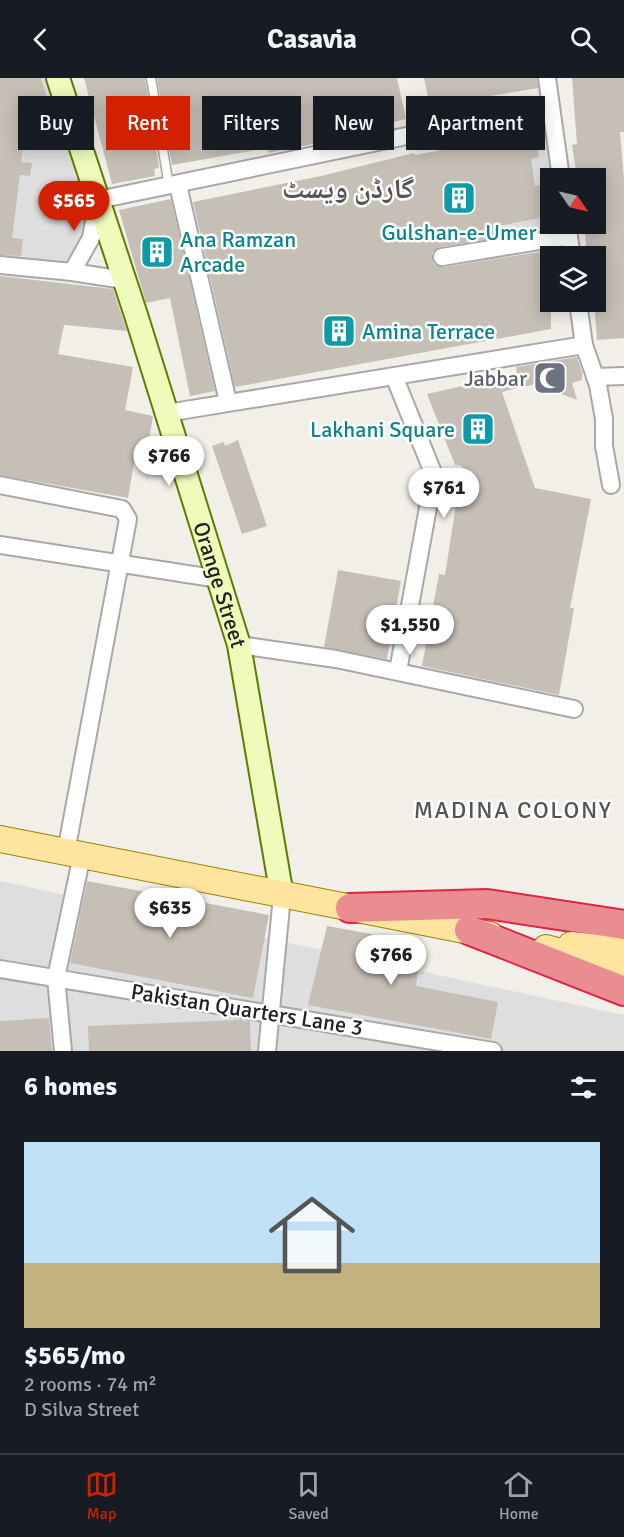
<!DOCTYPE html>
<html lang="en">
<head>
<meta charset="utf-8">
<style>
  :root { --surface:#171b24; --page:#242831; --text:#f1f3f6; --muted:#9ea1a6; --line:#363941; --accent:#d12100 }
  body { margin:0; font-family:Signika,"Noto Naskh Arabic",sans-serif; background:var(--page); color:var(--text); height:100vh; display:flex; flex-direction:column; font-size:22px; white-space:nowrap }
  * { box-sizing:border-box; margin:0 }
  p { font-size:20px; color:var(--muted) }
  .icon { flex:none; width:33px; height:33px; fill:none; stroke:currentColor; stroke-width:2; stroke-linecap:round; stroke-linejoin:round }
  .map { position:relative; height:973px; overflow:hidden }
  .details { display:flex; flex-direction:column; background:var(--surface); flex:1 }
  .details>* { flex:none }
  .guide { position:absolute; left:18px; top:18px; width:588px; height:54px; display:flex; gap:12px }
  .needle { width:39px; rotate:124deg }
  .fabs { position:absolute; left:540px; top:90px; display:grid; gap:12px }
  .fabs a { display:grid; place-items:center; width:66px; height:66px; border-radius:0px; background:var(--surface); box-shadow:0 3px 15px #0003; font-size:30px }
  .price { position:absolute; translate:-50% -51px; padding:0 14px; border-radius:21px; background:#fff; color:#222; font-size:20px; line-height:39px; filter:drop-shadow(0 2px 3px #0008) }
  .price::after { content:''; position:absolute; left:50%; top:36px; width:18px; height:14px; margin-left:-9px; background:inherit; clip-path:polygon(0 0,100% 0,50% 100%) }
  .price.on { background:var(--accent); color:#fff }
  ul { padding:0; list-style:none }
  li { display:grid; align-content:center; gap:12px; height:318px; padding:0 24px }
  li span { display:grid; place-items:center; height:186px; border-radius:0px; color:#555 }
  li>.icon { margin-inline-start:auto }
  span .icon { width:108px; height:108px; fill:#fffc; stroke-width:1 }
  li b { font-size:26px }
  h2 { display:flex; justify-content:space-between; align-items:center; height:72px; padding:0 24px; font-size:26px }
  .chip { padding:0 21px; border-radius:0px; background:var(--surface); box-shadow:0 3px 15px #0003; font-size:21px; line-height:54px }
  .chip.on { background:var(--accent); color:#fff }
  header { display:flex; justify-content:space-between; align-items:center; height:78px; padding:0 24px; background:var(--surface); font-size:27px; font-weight:700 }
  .tabs { display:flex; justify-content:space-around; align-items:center; height:84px; border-top:2px solid var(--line); background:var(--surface); font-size:16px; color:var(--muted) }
  .tabs a { display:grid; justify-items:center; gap:3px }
  .tabs .on { color:var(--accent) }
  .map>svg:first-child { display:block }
</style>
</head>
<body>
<header><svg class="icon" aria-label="back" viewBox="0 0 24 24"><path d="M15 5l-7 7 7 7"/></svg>Casavia<svg class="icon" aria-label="search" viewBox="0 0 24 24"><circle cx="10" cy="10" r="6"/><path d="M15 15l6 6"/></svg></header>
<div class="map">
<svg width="624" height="973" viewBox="0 0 624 973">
  <rect width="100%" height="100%" fill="#f1efe7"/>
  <g fill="#dfdede">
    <path d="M0,0H57L97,122L72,193L0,187Z"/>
    <path d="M551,30L561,100H550V146H567L568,155L505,167L483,44Z"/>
    <path d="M0,803L624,937V973H0Z"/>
  </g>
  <g fill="#c6bfb6">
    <path d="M0,0H41L56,50L52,56L26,52L21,84L32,85L30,98L20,97L12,160L23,161L21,178L0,177Z"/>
    <path d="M84,0H145L159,90L154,91L155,98L112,106Z"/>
    <path d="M157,0H397L406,41L357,53L358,57L268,75L267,70L172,87Z"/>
    <path d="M424,0H537L538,10L473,21L474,25L459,28L460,32L432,38Z"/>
    <path d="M572,0H624V54H620L624,102V260L597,262L594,224L596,178H587L584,146H596V100H577L572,67L577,66Z"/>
    <path d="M535,57L539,79L531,81L535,108L545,106L550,138L493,149L495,160L440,169L432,175V180L434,186L444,189L551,172V251L235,309L193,124L321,98L414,75L415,77L480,65L481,68Z"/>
    <path d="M171,121L215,313L190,318L170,220L146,225L119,132Z"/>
    <path d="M0,198L113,211L127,253L64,247L58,276L133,289L125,332L153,338L147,375L136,373L128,420L0,397Z"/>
    <path d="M577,279L582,294V302L572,305L577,322L536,306L502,314L535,410L591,421L570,530H574L559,617L422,588L439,496L445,497L462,388L455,387L427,316L517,296L516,289Z"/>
    <path d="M238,362L267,448L242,456L212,368L224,364L225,368Z"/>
    <path d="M338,492L401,503L387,581L324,569Z"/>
    <path d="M87,803L269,837L253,920L70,885Z"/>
    <path d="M327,848L421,865L416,908L498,924L491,961L308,927Z"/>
    <path d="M49,940L52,973H0V943Z"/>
    <path d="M240,942L250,943L251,973H89L88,948Z"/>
  </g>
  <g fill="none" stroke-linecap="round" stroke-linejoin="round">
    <g stroke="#a8a8a8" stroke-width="11">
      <path id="lane" d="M151,0L169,108"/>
    </g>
    <g stroke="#a8a8a8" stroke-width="20">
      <g id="street">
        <path d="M547,0L561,100"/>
        <path d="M178,107L228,324"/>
        <path d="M567,146L572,178"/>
        <path d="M442,179L569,158"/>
        <path d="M0,187L72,194L124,202"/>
        <path d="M72,194L91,160L98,122L551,28"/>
        <path d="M578,224L584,267L598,307L604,341V368L611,407"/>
        <path d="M394,298L434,397L398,593"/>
        <path d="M595,299L624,298"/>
        <path d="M167,335L584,267"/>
        <path d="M0,407L122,431L128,441L66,774"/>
        <path d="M0,467L219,501"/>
        <path d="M239,567L336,581L574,631"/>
        <path d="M0,891L493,973"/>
        <path d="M63,973L56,900L82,777"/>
        <path d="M267,973L282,818"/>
      </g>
    </g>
    <g stroke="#5d7d02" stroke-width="26">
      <g id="secondary">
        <path id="s1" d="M58,0L136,237L239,567L282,818"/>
      </g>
    </g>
    <g stroke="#9d8200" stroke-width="28">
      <g id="primary">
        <path d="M0,761L490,857"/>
        <path d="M571,867L624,872"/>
        <path d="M546,870L624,891"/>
      </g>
    </g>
    <g stroke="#e12346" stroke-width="32">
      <g id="highway">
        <path d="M350,830L487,826L624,847"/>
        <path d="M469,852L624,913"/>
      </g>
    </g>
    <use href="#lane" stroke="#fff" stroke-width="8"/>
    <use href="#street" stroke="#fff" stroke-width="16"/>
    <use href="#secondary" stroke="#eefbbb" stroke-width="22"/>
    <use href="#primary" stroke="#fee49f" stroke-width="26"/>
    <use href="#highway" stroke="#ea8d90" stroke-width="28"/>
  </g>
  <defs>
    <g id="building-square" transform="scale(1.725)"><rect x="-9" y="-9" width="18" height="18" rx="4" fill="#0f9aa8" stroke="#fff"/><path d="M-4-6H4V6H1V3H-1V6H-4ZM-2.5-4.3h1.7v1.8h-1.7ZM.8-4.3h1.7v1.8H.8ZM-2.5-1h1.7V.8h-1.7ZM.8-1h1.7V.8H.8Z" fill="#fff"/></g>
    <g id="mosque-square" transform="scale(1.725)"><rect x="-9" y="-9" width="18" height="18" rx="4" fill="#6b7280" stroke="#fff"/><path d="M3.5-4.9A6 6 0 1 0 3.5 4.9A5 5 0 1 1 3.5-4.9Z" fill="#fff"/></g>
  </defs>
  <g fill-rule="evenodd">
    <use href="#building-square" x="459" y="120"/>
    <use href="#building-square" x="157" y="174"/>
    <use href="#building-square" x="339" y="253"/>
    <use href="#mosque-square" x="550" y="300"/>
    <use href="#building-square" x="478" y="351"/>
  </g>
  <g text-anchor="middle" stroke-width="5" stroke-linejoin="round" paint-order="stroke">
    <g font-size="22" fill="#0d838f" stroke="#fff" text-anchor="start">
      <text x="459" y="162" text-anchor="middle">Gulshan-e-Umer</text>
      <text x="180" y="169">Ana Ramzan<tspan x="180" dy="25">Arcade</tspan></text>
      <text x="362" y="261">Amina Terrace</text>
      <text x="455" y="359" text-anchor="end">Lakhani Square</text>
    </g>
    <g font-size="22" fill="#5b616d" stroke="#fff" text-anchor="end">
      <text x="527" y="308">Jabbar</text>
    </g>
    <g font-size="22" fill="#212121" stroke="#fff">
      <text dy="8" stroke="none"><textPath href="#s1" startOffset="532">Orange Street</textPath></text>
      <text transform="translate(247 931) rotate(9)" y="8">Pakistan Quarters Lane 3</text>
    </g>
    <g font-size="24" letter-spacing="1.5" fill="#545454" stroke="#fff">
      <text x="513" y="740">MADINA COLONY</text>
    </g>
    <g font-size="28" font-weight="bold" fill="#545454" stroke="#fff">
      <text x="348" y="120">گارڈن ویسٹ</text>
    </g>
  </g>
</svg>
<div class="fabs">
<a><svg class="needle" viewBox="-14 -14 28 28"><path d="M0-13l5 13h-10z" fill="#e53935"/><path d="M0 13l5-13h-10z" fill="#9ea1a6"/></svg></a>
<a><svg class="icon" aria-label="layers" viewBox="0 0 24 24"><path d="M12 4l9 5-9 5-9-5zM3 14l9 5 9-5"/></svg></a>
</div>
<b class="price on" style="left:74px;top:154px">$565</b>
<b class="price" style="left:169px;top:409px">$766</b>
<b class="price" style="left:444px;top:441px">$761</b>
<b class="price" style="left:410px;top:578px">$1,550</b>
<b class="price" style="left:170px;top:861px">$635</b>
<b class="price" style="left:391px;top:908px">$766</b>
<div class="guide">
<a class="chip">Buy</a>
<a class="chip on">Rent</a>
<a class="chip">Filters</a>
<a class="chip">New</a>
<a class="chip">Apartment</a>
</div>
</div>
<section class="details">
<h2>6 homes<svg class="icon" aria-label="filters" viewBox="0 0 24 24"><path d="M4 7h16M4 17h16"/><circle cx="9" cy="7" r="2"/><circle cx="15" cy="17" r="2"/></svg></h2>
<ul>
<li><span style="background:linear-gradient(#bfe0f5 65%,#c2b280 0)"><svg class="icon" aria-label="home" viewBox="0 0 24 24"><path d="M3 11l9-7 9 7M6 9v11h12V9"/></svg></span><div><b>$565/mo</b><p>2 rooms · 74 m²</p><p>D Silva Street</p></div></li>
</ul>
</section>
<nav class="tabs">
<a class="on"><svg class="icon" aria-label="map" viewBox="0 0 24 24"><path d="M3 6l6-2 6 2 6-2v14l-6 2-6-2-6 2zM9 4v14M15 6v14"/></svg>Map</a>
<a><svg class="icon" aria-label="saved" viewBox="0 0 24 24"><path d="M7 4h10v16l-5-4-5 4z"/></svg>Saved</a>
<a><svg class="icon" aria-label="home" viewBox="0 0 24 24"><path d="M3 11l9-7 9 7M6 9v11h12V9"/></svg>Home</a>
</nav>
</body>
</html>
